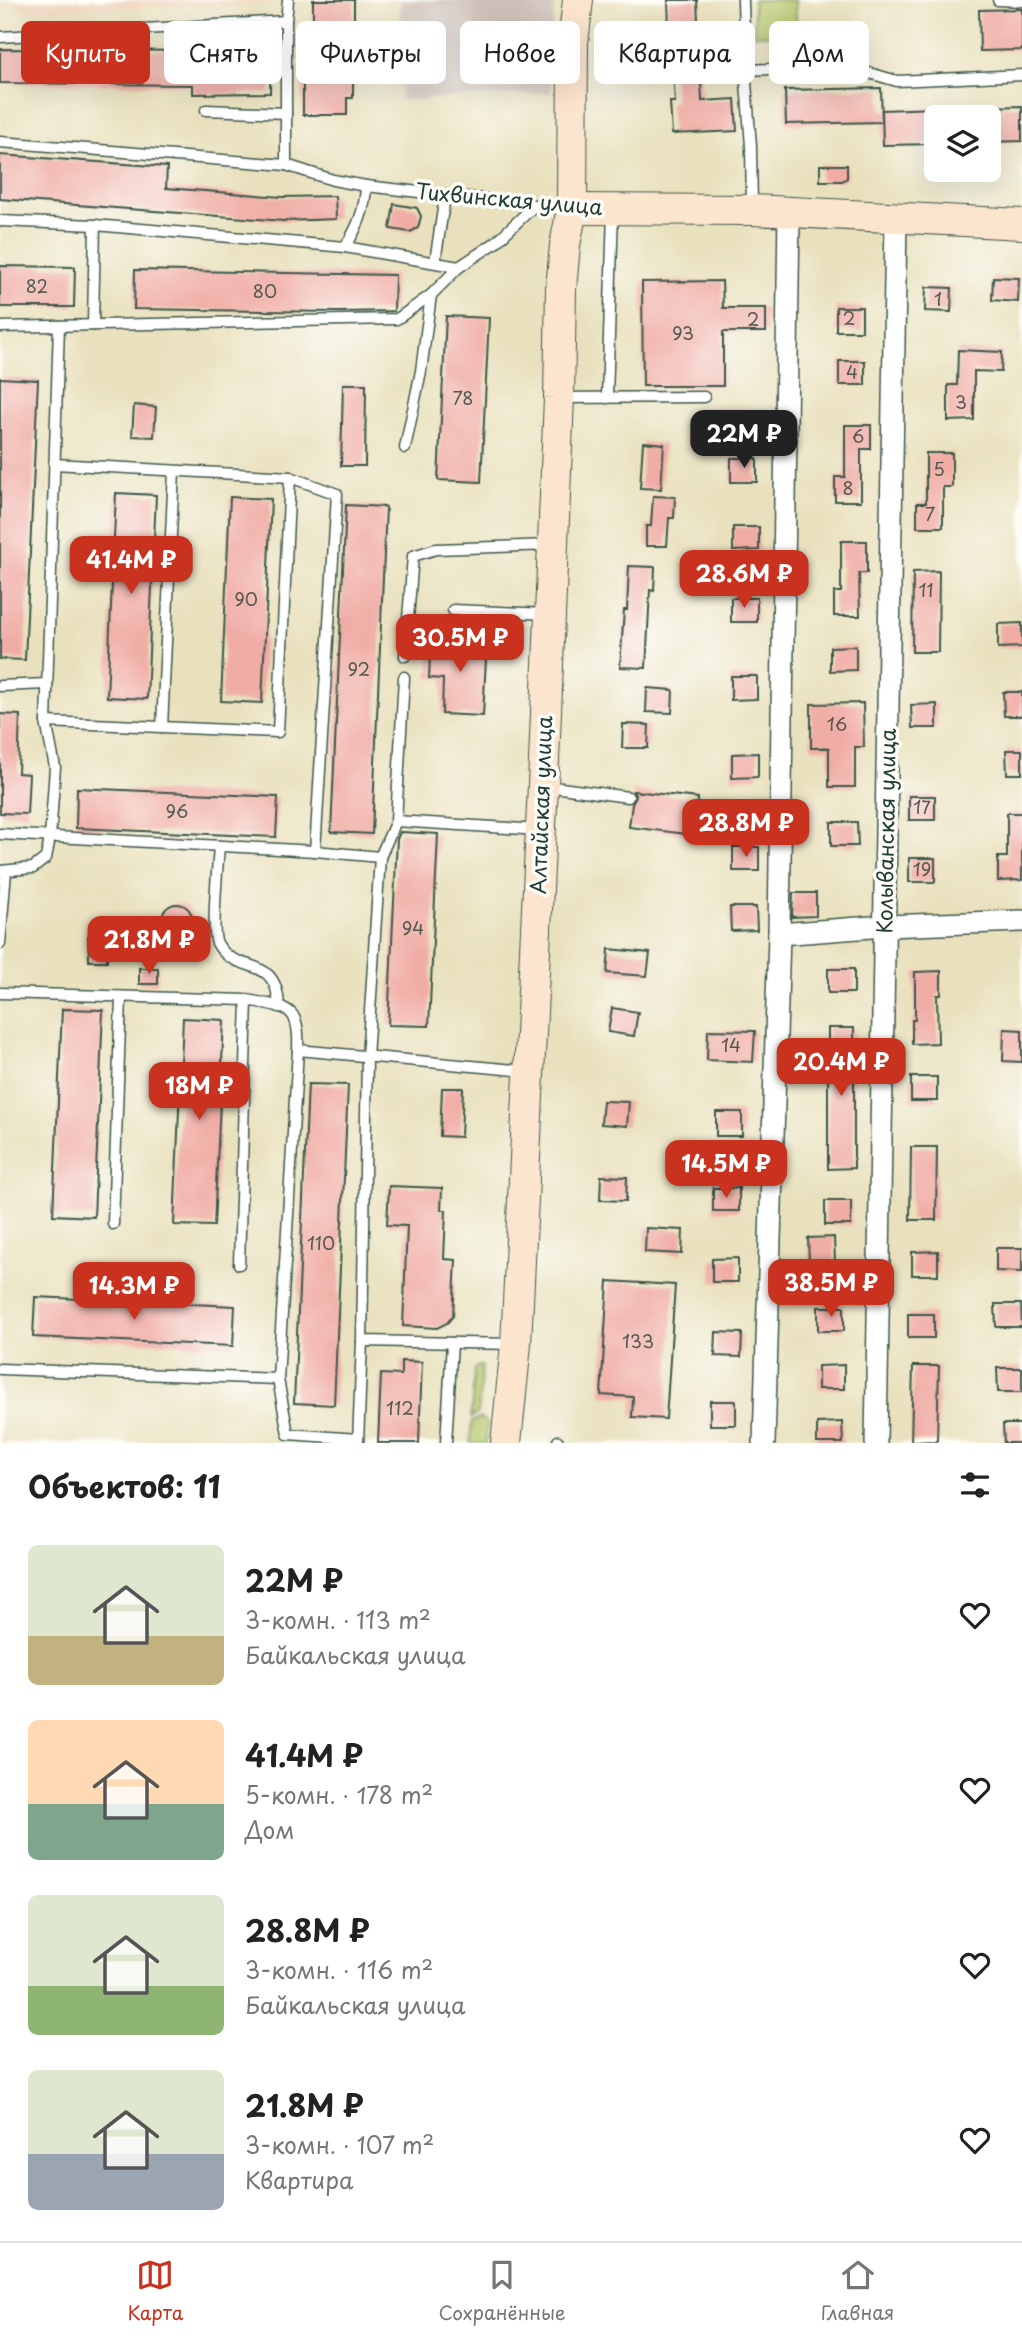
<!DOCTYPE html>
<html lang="ru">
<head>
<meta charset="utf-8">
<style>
  :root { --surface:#fff; --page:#f2f2f2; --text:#222; --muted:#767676; --line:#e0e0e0; --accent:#c8321e }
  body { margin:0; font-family:"Playpen Sans",sans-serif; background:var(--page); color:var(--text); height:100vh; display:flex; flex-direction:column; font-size:26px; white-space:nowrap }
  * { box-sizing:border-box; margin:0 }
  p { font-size:23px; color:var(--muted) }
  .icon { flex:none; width:38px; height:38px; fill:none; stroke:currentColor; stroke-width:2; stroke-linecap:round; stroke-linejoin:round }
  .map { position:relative; height:1443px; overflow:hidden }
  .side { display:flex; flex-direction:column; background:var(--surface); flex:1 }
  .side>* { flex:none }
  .top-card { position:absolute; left:21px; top:21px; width:980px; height:63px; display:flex; gap:14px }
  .buttons { position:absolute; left:924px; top:105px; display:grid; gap:14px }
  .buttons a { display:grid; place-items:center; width:77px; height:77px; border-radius:10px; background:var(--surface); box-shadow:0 7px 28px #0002; font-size:35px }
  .price { position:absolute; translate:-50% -60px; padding:0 16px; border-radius:14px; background:var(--accent); color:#fff; font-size:23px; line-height:46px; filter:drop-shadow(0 2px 4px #0008) }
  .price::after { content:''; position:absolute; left:50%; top:42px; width:21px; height:16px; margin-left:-10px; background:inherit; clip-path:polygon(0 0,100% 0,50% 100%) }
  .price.current { background:#222; color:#fff }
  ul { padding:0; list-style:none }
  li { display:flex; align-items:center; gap:21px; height:175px; padding:0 28px }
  li span { display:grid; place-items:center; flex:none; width:196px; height:140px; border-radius:10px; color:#555 }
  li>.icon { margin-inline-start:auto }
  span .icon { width:84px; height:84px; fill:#fffc; stroke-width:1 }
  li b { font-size:30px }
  h2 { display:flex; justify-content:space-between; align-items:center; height:84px; padding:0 28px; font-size:30px }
  .chip { padding:0 24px; border-radius:10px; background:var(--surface); box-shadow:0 7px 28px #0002; font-size:24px; line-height:63px }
  .chip.current { background:var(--accent); color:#fff }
  .tabs { display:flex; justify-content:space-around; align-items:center; height:98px; border-top:2px solid var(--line); background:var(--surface); font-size:19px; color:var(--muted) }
  .tabs a { display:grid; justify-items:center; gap:4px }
  .tabs .current { color:var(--accent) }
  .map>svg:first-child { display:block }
</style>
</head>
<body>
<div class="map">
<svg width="1022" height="1443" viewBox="0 0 1022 1443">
  <rect width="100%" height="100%" fill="#fdfcf7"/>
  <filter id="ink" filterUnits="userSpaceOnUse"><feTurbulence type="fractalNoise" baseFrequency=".0143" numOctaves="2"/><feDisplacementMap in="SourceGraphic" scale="14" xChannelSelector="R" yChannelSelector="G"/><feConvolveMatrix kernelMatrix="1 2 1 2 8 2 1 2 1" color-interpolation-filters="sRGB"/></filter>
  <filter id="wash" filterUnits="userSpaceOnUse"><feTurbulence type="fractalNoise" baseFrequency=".00686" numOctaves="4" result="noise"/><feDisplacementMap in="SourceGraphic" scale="28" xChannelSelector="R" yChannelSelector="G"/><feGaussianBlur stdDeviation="1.57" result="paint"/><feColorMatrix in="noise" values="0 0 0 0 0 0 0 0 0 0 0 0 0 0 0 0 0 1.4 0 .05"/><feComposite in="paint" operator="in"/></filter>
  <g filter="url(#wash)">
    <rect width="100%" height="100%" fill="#e9e1be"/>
    <path fill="#f0d5bc" d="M17,0H270L269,5L17,11Z"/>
    <path fill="#cec1b9" d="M400,0H554L551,93L401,100Z"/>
    <g fill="#b5c568" stroke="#6a814e" stroke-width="2">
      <path d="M753,0H795L797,34L755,35Z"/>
      <path d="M478,1366H482L478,1413L471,1418L474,1370Z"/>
      <path d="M480,1418L487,1423L486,1443H470L472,1422Z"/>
    </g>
    <g id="blocks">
      <g fill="#f0ada6">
        <path d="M313,0H354V32H348V78H353V98H347V115H303V78H313Z"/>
        <path d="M668,0H697L702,101L735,99L737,131L672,134L670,102H675L672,56L664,57L662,27H669Z"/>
        <path d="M1022,9V50L980,51L979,10Z"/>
        <path d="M194,36H271L270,93L193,94V85L0,83V49L194,51Z"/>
        <path d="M881,88L882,122L786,124L785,90Z"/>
        <path d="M1022,106V141L989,142V107Z"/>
        <path d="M936,108V144L883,145L882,110Z"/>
        <path d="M0,155L167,167L166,188L282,197L335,196L336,219L284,221L0,199Z"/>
        <path d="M820,165H847V178L842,181H820Z"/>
        <path d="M394,204L417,208L421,216L418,228L410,232L390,229Z"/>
        <path d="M0,266L75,267L74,307H0Z"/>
        <path d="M135,270L395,275L394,311L337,312L134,309Z"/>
        <path d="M993,277L1019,278L1018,302L992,300Z"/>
        <path d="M722,281L723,308H766V332H723V386H643L642,282Z"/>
        <path d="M926,287L952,288L951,312L925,311Z"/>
        <rect x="836" y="307" width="26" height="24"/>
        <path d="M446,316L489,318L481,482L438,480Z"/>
        <path d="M958,350L1002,352L1001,372L974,371V420L948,421V385H957Z"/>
        <rect x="839" y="361" width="26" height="24"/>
        <path d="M0,378L38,380L25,660L0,659Z"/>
        <path d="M343,384H366L365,466H341Z"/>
        <path d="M134,405L156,407L154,437L132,436Z"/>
        <path d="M845,425H871V449H861V501H835V477H845Z"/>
        <path d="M643,442L664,444L661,489L640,488Z"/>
        <path d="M926,453H952V487H943V527H917V503H926Z"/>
        <rect x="731" y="458" width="26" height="24"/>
        <path d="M116,493L156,495L147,699L107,697Z"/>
        <path d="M653,496L675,497L674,518H669L667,546H646V526H651Z"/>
        <path d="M230,497L271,499L262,703L221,701Z"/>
        <path d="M346,505L386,507L372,834L331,832Z"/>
        <path d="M733,527H759V550L733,551Z"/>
        <path d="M841,541H867V573H859L860,616H834V592H841Z"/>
        <path d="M629,566L655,567L654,591L650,590L646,668L620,667L624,610H627Z"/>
        <path d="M939,571L938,652H912L913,572Z"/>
        <rect x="731" y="598" width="26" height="24"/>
        <path d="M1022,623V647L998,648V624Z"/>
        <path d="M431,637L487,639L483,716L442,714L443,679L429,678Z"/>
        <path d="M856,646V670L830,671V647Z"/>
        <path d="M731,676H757V699L731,700Z"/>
        <path d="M647,688L673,690L672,713L646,712Z"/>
        <path d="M1003,692H1022V716H1004Z"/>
        <path d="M863,703L864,747H855V787H829V748H811V704Z"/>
        <path d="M937,704V728H912L911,705Z"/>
        <path d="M0,714L20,715L18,773L29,774L27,814L0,813Z"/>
        <path d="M623,724L649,725L648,748H622Z"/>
        <path d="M1006,750H1022V774H1007Z"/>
        <path d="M758,753V777L732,778V754Z"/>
        <path d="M77,788L278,797L276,837L76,828Z"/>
        <path d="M633,791L698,798L694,835L629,827L632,804L636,797Z"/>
        <rect x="909" y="796" width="26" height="24"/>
        <path d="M1007,813H1022V880L998,881V857H1007Z"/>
        <path d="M831,822H857L858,846H831Z"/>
        <path d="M400,832L438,834L429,1026L388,1025L397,839Z"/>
        <rect x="733" y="847" width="26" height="24"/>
        <rect x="909" y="858" width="26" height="24"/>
        <path d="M793,893H816V916L792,917Z"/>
        <circle cx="177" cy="919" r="15"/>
        <path d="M730,907H756L757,930L731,931Z"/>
        <path d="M107,935V961H89L88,936Z"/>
        <path d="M609,949L650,953L647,976L607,973Z"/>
        <rect x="139" y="968" width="19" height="16"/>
        <rect x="828" y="969" width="26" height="24"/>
        <path d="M941,971V995H937L938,1043L912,1044V1020H915V972Z"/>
        <path d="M612,1008L638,1012L634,1036L608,1032Z"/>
        <path d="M62,1009L103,1010L94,1217L53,1215Z"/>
        <path d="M183,1018L224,1020L214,1226L174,1225Z"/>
        <path d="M828,1028H854V1168L828,1169Z"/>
        <path d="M1004,1029L1022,1030V1062L1003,1061Z"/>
        <path d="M708,1030L755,1031L753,1062L707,1060Z"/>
        <rect x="911" y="1077" width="26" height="24"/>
        <path d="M308,1084L348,1085L334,1405L294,1403Z"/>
        <path d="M442,1088H463L461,1137L440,1136Z"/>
        <path d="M603,1101L629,1102L627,1126L601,1124Z"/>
        <rect x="716" y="1112" width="26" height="24"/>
        <path d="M911,1147H937L936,1220H910Z"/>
        <path d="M601,1176L627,1177L626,1201L600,1200Z"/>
        <path d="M389,1186L442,1188L441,1210H446L444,1259L456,1260L453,1316L447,1323L437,1328L403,1326L407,1226L387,1225Z"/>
        <rect x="713" y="1188" width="26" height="23"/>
        <rect x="825" y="1201" width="26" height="24"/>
        <path d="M646,1228L683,1230L682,1254L645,1252Z"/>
        <path d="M834,1237L835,1261H809L808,1238Z"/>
        <path d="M996,1248H1022V1272L996,1271Z"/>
        <path d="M938,1251V1275H912V1252Z"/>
        <path d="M738,1258V1282H712V1259Z"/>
        <path d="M608,1281L675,1285L666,1419L632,1417L633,1397L601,1395Z"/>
        <path d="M35,1297L235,1306L233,1346L33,1337Z"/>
        <path d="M995,1304H1021L1022,1327H996Z"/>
        <rect x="818" y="1307" width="26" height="24"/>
        <rect x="908" y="1314" width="26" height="24"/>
        <path d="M716,1332L742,1333L741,1357L715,1356Z"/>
        <path d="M401,1361L422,1362L419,1443H378L381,1374L401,1375Z"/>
        <path d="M844,1365V1389H818V1366Z"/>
        <path d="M913,1366H939L937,1441L911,1442Z"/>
        <path d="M997,1368H1022V1392H998Z"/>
        <rect x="710" y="1401" width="26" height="24"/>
        <path d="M842,1422L843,1443H817V1423Z"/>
        <path d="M1003,1424H1022V1443H1004Z"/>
      </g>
    </g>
  </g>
  <g filter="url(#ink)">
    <use href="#blocks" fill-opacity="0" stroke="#3d5649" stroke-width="2"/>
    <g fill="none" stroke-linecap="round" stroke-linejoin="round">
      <g stroke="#3d5649" stroke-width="13">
        <g id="lane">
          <path d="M743,0L745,70L845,66L897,81L1022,75"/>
          <path d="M998,0L1022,1"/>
          <path d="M0,37L286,21"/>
          <path d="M745,70L751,146L752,207"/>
          <path d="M206,110L286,113"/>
          <path d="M0,142L286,165L333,180L366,186L570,209"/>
          <path d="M286,165V21L288,0"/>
          <path d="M0,221L95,225L345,247L459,267"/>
          <path d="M345,247C358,227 365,210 366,186"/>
          <path d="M435,262L445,196"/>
          <path d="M93,325L95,225"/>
          <path d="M0,327L397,319L431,295L459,267L495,243L534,206"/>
          <path d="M560,398L704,397"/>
          <path d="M607,398L613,212"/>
          <path d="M405,448L421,371L431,295"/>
          <path d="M54,464L290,477"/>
          <path d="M453,610L549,614"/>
          <path d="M405,656L413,556L436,549L552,545"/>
          <path d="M404,677L396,821L380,857L367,1058L362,1341L513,1344"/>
          <path d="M0,686L47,684"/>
          <path d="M46,722L59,326"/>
          <path d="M162,727L174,471"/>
          <path d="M546,786L628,797"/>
          <path d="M396,821L540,830"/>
          <path d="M0,834L315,851"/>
          <path d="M219,846C218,862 211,933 217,943C235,977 277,951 279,1007"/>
          <path d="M0,871L33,868L46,858L50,838L55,767L46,722L278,732L290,477L337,494L315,851L380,857"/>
          <path d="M0,944L6,871"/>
          <path d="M0,993L247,1000C287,1008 300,1004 298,1050L526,1071"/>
          <path d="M298,1050L278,1379L288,1434L358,1439"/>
          <path d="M113,1224L121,998"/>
          <path d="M239,1264L247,1000"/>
          <path d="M0,1369L278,1379"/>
          <path d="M358,1443L362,1341"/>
          <path d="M446,1443L452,1343"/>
          <path d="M558,1443V1441"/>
        </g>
      </g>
      <g stroke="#3d5649" stroke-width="24">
        <g id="street">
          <path d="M779,934L885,926L1022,921"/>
          <path d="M764,1443L779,934L789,212"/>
          <path d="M876,1443L896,218"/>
        </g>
      </g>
      <g stroke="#3d5649" stroke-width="32">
        <g id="secondary">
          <path d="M572,209L752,210L1022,224"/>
          <path d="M506,1443L516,1344L543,785L559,398L561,289L565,245L572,209L573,43L578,0"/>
        </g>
      </g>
      <use href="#lane" stroke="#fff" stroke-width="10"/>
      <use href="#street" stroke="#fff" stroke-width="21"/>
      <use href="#secondary" stroke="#fce5cf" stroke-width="30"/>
    </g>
  </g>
  <g text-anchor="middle" stroke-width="7" stroke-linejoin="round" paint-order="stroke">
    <g font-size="18" fill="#535950">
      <text x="37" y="293">82</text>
      <text x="265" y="298">80</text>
      <text x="938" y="306">1</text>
      <text x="849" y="325">2</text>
      <text x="753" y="326">2</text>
      <text x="683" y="340">93</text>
      <text x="852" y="379">4</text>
      <text x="463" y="405">78</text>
      <text x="961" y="409">3</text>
      <text x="858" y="443">6</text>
      <text x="939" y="476">5</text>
      <text x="848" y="495">8</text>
      <text x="930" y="521">7</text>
      <text x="926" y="597">11</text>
      <text x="246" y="606">90</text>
      <text x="359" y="676">92</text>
      <text x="837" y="731">16</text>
      <text x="922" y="814">17</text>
      <text x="177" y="818">96</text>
      <text x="922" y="876">19</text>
      <text x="413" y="935">94</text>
      <text x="731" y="1052">14</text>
      <text x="321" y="1250">110</text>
      <text x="638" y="1348">133</text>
      <text x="400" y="1415">112</text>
    </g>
    <g font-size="21" fill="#1f3d34" stroke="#fdfcf7">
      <text transform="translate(509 200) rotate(5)" y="7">Тихвинская улица</text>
      <text transform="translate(542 805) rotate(-88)" y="7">Алтайская улица</text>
      <text transform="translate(887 831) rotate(-89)" y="7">Колыванская улица</text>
    </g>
  </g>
</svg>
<div class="buttons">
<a><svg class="icon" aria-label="layers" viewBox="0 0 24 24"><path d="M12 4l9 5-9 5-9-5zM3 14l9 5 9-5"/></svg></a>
</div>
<b class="price current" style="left:744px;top:470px">22M ₽</b>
<b class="price" style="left:131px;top:596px">41.4M ₽</b>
<b class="price" style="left:744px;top:610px">28.6M ₽</b>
<b class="price" style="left:460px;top:674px">30.5M ₽</b>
<b class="price" style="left:746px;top:859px">28.8M ₽</b>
<b class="price" style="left:149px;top:976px">21.8M ₽</b>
<b class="price" style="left:841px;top:1098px">20.4M ₽</b>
<b class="price" style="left:199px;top:1122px">18M ₽</b>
<b class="price" style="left:726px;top:1200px">14.5M ₽</b>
<b class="price" style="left:831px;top:1319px">38.5M ₽</b>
<b class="price" style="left:134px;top:1322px">14.3M ₽</b>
<div class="top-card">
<a class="chip current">Купить</a>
<a class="chip">Снять</a>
<a class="chip">Фильтры</a>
<a class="chip">Новое</a>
<a class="chip">Квартира</a>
<a class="chip">Дом</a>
</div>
</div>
<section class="side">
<h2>Объектов: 11<svg class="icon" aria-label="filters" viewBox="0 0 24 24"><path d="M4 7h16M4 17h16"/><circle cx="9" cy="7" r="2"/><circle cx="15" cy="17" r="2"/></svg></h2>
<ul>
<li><span style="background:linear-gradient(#dfe7d0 65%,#c2b280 0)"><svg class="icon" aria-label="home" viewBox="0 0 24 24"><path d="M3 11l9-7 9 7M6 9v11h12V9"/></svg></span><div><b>22M ₽</b><p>3-комн. · 113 m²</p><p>Байкальская улица</p></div><svg class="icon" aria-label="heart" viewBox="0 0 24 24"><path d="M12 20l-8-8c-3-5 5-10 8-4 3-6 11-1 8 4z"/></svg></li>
<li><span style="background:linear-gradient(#ffd9b3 60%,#7fa58c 0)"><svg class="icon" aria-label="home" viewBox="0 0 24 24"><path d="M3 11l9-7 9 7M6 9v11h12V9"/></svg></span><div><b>41.4M ₽</b><p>5-комн. · 178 m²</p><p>Дом</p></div><svg class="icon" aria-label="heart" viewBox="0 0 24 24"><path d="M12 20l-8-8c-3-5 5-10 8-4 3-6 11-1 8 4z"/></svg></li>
<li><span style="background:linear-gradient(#dfe7d0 65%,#8fb573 0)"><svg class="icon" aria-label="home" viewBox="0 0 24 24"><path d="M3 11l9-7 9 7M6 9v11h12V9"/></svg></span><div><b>28.8M ₽</b><p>3-комн. · 116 m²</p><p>Байкальская улица</p></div><svg class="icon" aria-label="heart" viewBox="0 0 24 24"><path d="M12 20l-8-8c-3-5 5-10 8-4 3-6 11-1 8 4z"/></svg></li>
<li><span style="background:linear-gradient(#dfe7d0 60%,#9aa5b1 0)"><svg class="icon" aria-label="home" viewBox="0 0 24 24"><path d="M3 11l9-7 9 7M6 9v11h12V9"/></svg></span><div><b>21.8M ₽</b><p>3-комн. · 107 m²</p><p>Квартира</p></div><svg class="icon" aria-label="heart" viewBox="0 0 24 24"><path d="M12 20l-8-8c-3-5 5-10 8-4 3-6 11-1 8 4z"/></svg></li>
</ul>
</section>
<nav class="tabs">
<a class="current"><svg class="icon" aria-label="map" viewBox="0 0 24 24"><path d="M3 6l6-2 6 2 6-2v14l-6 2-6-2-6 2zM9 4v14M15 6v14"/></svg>Карта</a>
<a><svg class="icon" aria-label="saved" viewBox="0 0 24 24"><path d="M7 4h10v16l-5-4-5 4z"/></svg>Сохранённые</a>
<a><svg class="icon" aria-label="home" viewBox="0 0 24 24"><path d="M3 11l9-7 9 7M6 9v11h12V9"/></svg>Главная</a>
</nav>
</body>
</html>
